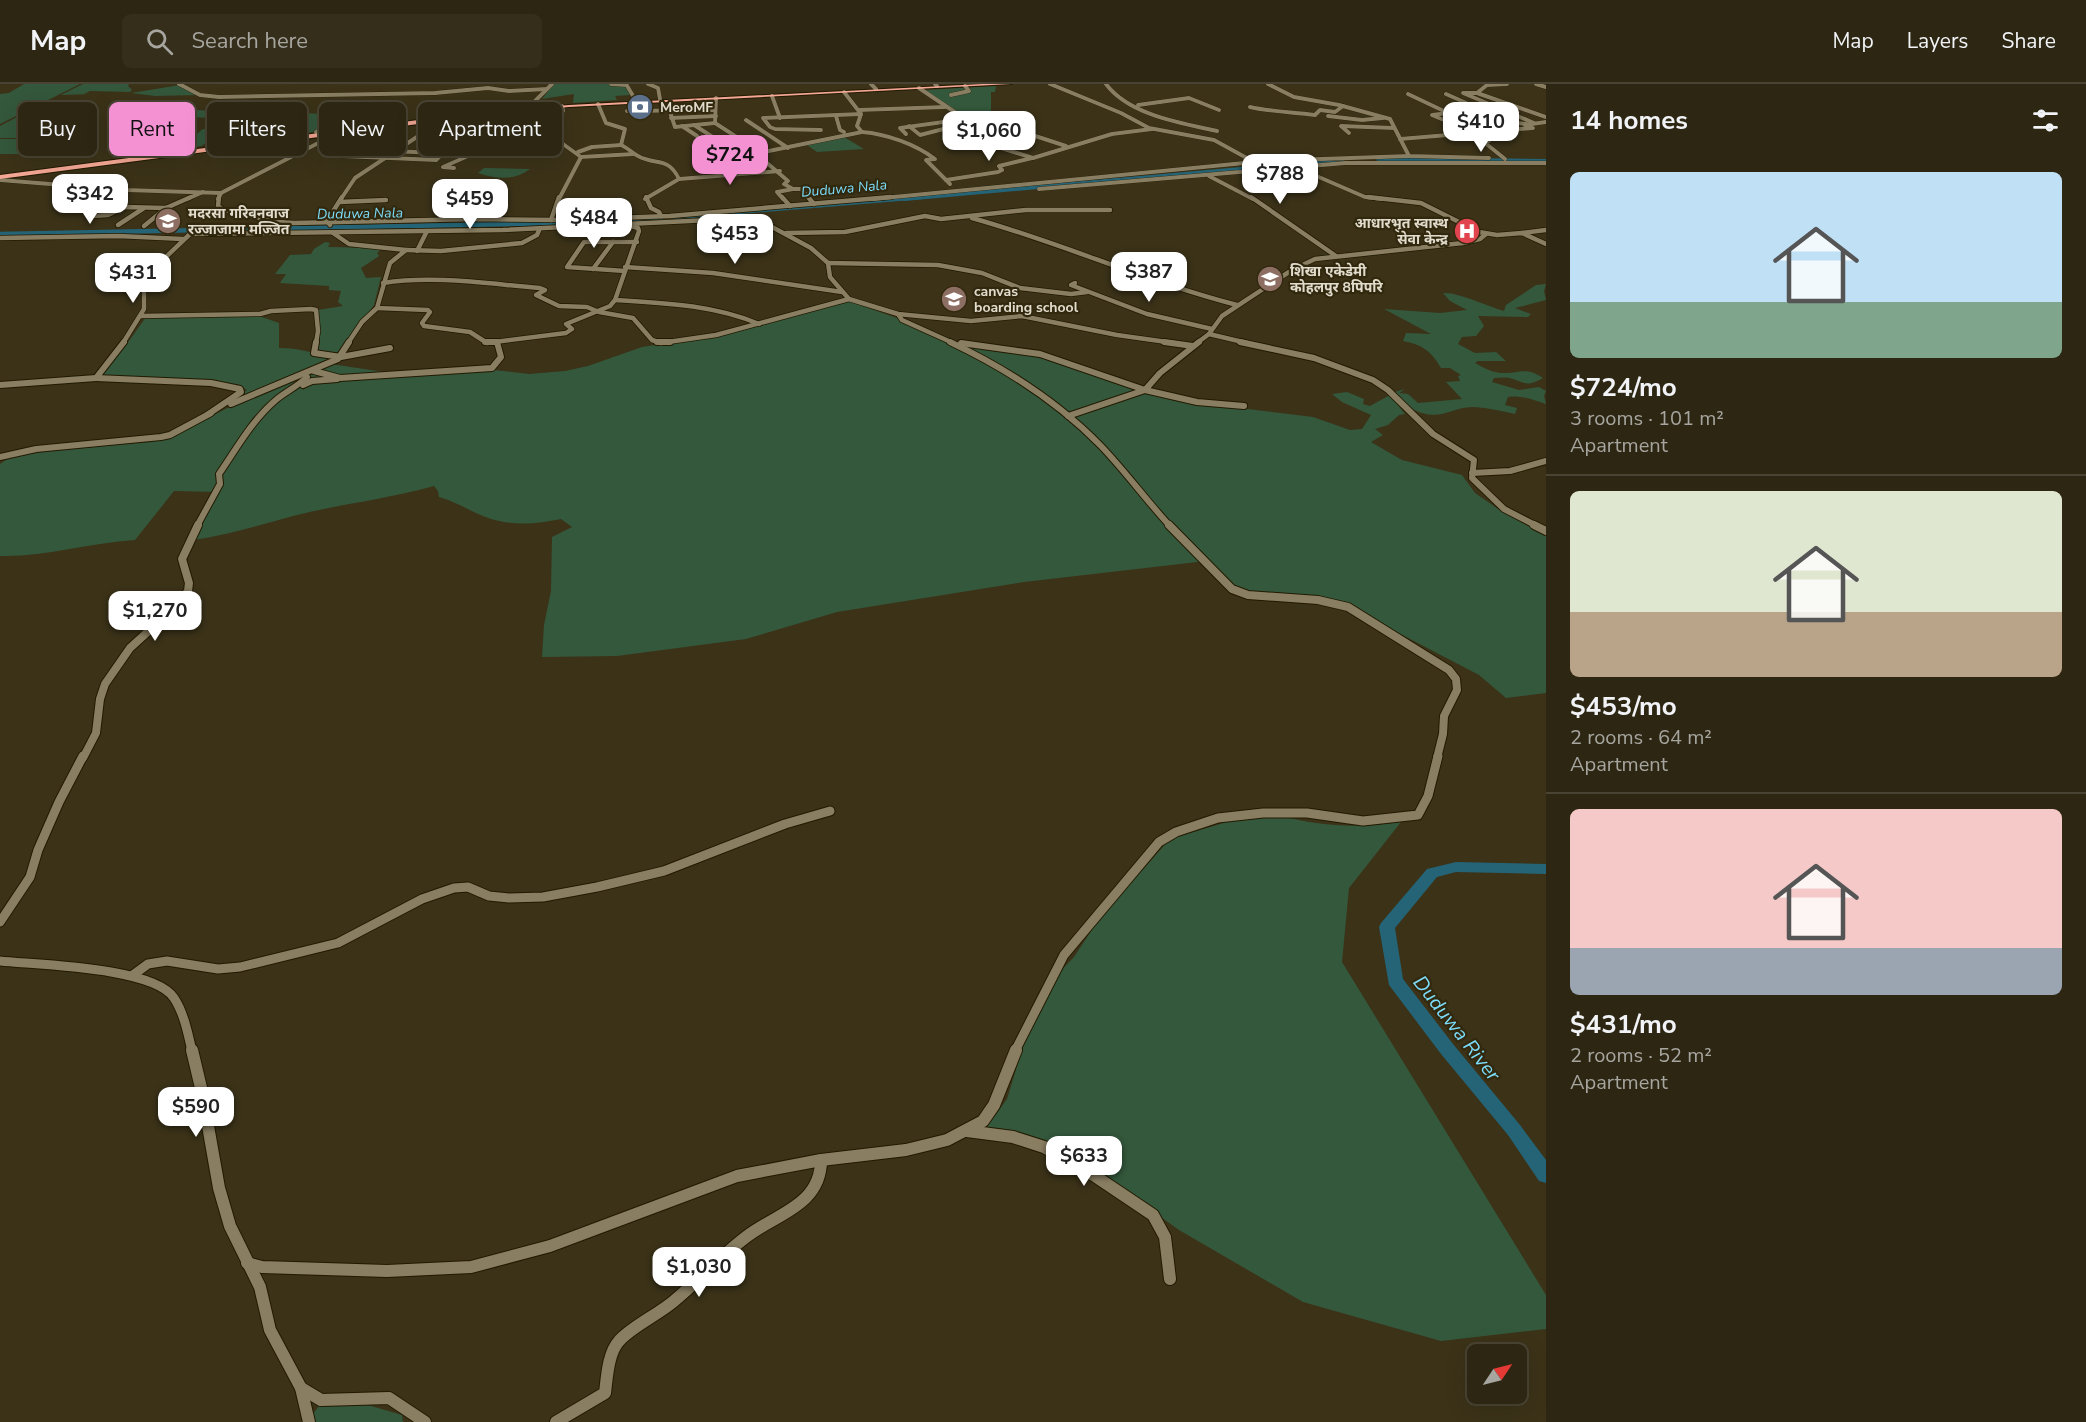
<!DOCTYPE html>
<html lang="en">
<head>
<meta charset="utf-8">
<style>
  :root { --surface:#2c2612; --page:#342e1b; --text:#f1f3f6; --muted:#a6a59f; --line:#484332; --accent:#f491d3 }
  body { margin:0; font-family:"Nunito Sans","Noto Sans Devanagari",sans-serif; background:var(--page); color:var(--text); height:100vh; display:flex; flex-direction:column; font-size:22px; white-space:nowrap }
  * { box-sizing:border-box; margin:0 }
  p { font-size:20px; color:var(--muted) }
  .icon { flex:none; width:33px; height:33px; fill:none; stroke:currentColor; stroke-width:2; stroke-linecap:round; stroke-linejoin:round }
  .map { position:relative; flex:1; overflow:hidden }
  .details { display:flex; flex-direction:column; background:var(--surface); width:540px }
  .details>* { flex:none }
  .hud { position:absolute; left:18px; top:18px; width:570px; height:54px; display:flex; gap:12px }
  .needle { width:39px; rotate:55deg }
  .buttons { position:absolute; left:1467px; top:1260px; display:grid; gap:12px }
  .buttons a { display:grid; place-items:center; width:60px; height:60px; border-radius:9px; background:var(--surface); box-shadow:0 6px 24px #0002,0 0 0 2px var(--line); font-size:30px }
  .price { position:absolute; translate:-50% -51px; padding:0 14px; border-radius:12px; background:#fff; color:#222; font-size:20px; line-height:39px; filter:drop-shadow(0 2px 3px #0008) }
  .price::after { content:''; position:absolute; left:50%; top:36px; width:18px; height:14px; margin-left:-9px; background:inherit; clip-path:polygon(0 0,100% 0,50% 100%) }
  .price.current { background:var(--accent); color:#111 }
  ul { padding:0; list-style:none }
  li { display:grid; align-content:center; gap:12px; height:318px; padding:0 24px }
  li+li { border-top:2px solid var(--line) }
  li span { display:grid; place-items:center; height:186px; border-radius:9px; color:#555 }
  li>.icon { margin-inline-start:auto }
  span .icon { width:108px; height:108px; fill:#fffc; stroke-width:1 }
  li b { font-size:26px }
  h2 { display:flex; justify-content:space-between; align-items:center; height:72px; padding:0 24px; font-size:26px }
  .pill { padding:0 21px; border-radius:9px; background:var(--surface); box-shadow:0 6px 24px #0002,0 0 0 2px var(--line); font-size:21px; line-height:54px }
  .pill.current { background:var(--accent); color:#111 }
  header { display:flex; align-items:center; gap:36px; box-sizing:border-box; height:84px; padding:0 30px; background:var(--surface); border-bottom:2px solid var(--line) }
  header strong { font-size:28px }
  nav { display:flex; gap:33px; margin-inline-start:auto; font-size:21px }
  .search { width:420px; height:54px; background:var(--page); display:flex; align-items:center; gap:15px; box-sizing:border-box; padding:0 21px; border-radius:9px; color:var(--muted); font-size:22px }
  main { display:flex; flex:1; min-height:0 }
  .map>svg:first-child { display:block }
</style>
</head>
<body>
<header>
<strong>Map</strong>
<div class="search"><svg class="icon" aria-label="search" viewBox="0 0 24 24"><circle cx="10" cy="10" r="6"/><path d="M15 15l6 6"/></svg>Search here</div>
<nav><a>Map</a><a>Layers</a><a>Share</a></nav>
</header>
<main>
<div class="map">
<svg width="1546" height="1338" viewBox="0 0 1546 1338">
  <rect width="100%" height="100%" fill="#3b3218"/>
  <g fill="#34583c">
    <path d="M24,0H80L0,40V10L9,9Z"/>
    <path d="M83,0H129L128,2L132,6L130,8L90,7L84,10H93L61,11Z"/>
    <path d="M554,0H624L630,11L615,12L617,16L573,19L574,10L542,15Z"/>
    <path d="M180,1L199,11L155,12L131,9Z"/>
    <path d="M996,2L995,8H991V29L978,41L924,6Z"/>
    <path d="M36,23L77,25L45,36L53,39L28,54H0V42Z"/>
    <path d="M178,25L214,27L229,31L221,35L166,31Z"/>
    <path d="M276,25L288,26L295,29L332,30L314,48L248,57L289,30L288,28H279Z"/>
    <path d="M220,44H234L201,62L151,69L159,63L181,62L203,45H228Z"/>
    <path d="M844,53L864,65L817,68L807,61Z"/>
    <path d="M0,55H26L24,67L19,70H0Z"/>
    <path d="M484,84H486L530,85C514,97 496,95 478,89Z"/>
    <path d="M325,158L330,159L328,163L382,164L377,169L379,172L361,184L366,194L381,193L374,221L342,265L333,271L315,267L320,250L318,226L343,222L338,218L341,207L329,206V202L280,199L286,190H275L290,171L311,170L314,165Z"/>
    <path d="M1546,200L1544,207L1546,216L1515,224L1531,230L1528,233L1478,232L1484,242L1476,252L1462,253L1458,260L1475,269L1496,268L1506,277H1478L1475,279C1482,283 1493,289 1502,289C1520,290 1525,282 1543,294C1525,304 1526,298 1509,294C1505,293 1499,294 1494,294L1492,298L1519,306L1539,303L1546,307L1544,312L1546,320C1535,316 1520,311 1508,313L1505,321L1517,324L1515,330C1502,327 1488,324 1474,323C1460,323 1454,327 1442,330C1423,334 1404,323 1395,308L1405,305L1399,309L1408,310L1418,319L1462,315L1446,298L1460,297L1458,292L1461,291L1450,284H1441C1431,267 1423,261 1403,257L1406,249L1431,250L1384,225L1440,229L1467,226L1450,217L1443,209C1458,208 1487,222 1504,227L1506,221L1536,201Z"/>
    <path d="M848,217L894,233L960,260L1041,272L1115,298L1215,321L1313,333L1350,346L1362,345L1371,331L1342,318L1332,310L1347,308L1364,315L1363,320L1370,322L1390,311L1405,330L1399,331L1388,341L1375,345L1383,351L1371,358L1402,376L1462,391L1475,409L1501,427L1546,452V609L1506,614L1479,591L1387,543L1366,529L1341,518L1235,505L1206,477L1024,498L837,528L746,555L617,572L542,573L544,541L551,507L552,453L572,443L561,435C537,440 515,442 491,435C475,430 457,418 439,413L438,407L434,402C388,415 340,420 293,432C260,441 228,451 194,456L219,408L174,407L135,456C89,459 45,473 0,472V380L10,373L69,364L151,358L169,354L243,316L238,312L247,306L237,300L100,292L124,264L146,233L253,230L279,239V264C300,264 311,269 332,273L324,279L404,291L494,286L529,290L565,287L588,282L642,263L715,252Z"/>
    <path d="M1281,732C1324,743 1358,744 1401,738L1349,804L1342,878L1546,1211V1245L1441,1257L1303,1218L1179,1146L1119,1103L986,1044L1007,1015L1032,933L1053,895L1074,873L1099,835L1170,755L1240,734Z"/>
    <path d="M361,1319L402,1331L403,1338H307L319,1322Z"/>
  </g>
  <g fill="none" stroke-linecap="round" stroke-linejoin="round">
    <g stroke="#246476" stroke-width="4">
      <path d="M1378,75L1546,77"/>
      <path d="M904,115L1342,76"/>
    </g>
    <path stroke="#246476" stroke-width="4.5" d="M0,150L615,138L921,113"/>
    <path fill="#246476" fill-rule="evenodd" d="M1456,778L1546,780V790L1456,788L1437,793L1395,844L1403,895L1453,960L1520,1041L1546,1076V1099L1539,1097L1508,1051L1441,970L1389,901L1379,843L1381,839L1427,785Z"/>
    <g stroke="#221a01" stroke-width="4.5">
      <g id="minor-far5">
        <path d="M179,0L200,11L219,13L435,9L488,4L509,7L547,5"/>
        <path d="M611,0L626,1"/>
        <path d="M626,0L636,17"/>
        <path d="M648,0L658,4L660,15"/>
        <path d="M871,0L876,5"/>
        <path d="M935,0L937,2"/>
        <path d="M1050,0L1121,29L1149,44L1214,56L1254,78"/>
        <path d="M1106,0C1129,31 1181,39 1217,47"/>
        <path d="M1268,0L1294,13L1339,21L1390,35L1409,72L1489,74"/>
        <path d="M1507,0L1487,1L1477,9L1546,33"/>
        <path d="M1536,0L1546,3"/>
        <path d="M919,4L974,41L1010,50L1026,49L1066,62"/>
        <path d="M844,8L861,30"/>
        <path d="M1477,9H1463L1534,39"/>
        <path d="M1408,10L1448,29L1432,31L1472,48"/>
        <path d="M1446,10L1509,38L1526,40"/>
        <path d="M951,11L969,7L965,2"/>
        <path d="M772,12L780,34"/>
        <path d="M716,14L715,39L752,63V66L788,97L784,100L793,105L777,108L783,115"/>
        <path d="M598,20L606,39L625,45L621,61C628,64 632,69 638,72C656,82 668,72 679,95L645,115"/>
        <path d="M1138,21L1189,14L1219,26"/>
        <path d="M562,22L563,27L553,39L563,60L581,73"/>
        <path d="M1250,23C1272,28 1293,28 1315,31L1320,26L1335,28L1343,22"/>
        <path d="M527,25L552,0"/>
        <path d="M859,26L945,23"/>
        <path d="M627,27L715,26"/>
        <path d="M670,28L675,43L715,39"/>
        <path d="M470,30L520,35"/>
        <path d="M836,32L840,46L844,48"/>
        <path d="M1328,32L1362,36L1383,34"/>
        <path d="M671,34L716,32"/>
        <path d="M746,36L788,64"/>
        <path d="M694,41L719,57"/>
        <path d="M682,42L697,52"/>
        <path d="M909,42L920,51L963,40"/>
        <path d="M516,47H556"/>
        <path d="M996,47L969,54L1033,74L1112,50L1152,45"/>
        <path d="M316,48L325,43L336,30"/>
        <path d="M862,48C887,50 915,60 935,75L926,76L950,100"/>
        <path d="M1349,49L1341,42L1394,44"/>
        <path d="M906,50L900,44L965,35"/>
        <path d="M1475,51L1489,57L1484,58L1505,75"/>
        <path d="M434,53L451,37"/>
        <path d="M469,54L483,42L505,43"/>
        <path d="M1400,55L1533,44L1525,41L1546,38"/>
        <path d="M696,60L717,78L763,73"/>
        <path d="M330,65L443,69L436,76L342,72"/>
        <path d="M578,68L592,63L621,61"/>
        <path d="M759,69L862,48L857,42L861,30L763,34L770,43L775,45L821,46"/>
        <path d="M708,70L752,66"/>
        <path d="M581,73L634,70"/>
        <path d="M454,84L443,83L468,72L493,56L498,48L521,35L524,25"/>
        <path d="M1298,84L1365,113L1382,115"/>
        <path d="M1209,92L1253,115"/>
        <path d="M679,95L780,87"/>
        <path d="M0,96L125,106L221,109"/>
        <path d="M946,96L998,88L1002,86L999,82L1032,74"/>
        <path d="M793,105H801L810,115"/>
        <path d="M1039,105L1345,79H1546"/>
        <path d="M187,115L203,108"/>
        <path d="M218,115L221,109L330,53L336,47"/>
        <path d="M341,115L355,94L447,33"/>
        <path d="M559,115L581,73"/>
        <path d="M873,115L1265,77L1409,72"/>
      </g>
    </g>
    <g stroke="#221a01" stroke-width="6">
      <g id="minor-far4">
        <path d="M219,113L218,122L224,126L278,138L294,139L474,135L557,136L670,132L891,113"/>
        <path d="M646,113L651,124L659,128L661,132"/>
        <path d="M782,113L790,122"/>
        <path d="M808,113L814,120"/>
        <path d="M1251,113L1336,172"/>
        <path d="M1368,113L1421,119L1479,148L1497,151L1522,149L1546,160"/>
        <path d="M339,118L386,116"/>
        <path d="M92,132L108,131L125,123L166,124L191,113"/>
        <path d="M972,134C1062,159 1147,198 1237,221"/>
        <path d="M551,136L559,113"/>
        <path d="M118,141L144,124"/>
        <path d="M330,141L327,137L342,113"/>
        <path d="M144,142L166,124"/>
        <path d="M333,149L349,160L406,166L390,179L377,224L362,238L348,259"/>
        <path d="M786,149L845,148L925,132L941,135L1026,126H1110"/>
        <path d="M1522,149L1546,146"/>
        <path d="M0,154L118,152L183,155"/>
        <path d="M406,166L441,167L522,159L537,151L540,144"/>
        <path d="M417,167L427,147"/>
        <path d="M828,179L938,181L982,189L1020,204L1071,210L1087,208"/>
        <path d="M625,183L713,189L842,208"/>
        <path d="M593,185L613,158"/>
        <path d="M625,187L567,183L584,158H637"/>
        <path d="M383,199C434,191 489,200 540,204L545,206L536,211L559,222L587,223L599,228L633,234L652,256L661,259L716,251L849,215"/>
        <path d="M1075,199L1071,201L1147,230L1212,245"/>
        <path d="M615,216C664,219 714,221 759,240"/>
        <path d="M377,224L428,226L430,228L422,239L424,242L470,248L487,259L566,249L572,245L566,240L610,222L615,216L639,147L638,144L631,142"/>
        <path d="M898,230L902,236L953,259"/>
        <path d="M141,232L260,230L271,227L311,225L316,226L318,247L316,259"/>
        <path d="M1209,250L1247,259"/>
        <path d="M123,259L144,225V194L190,150L503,146L731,135L772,143L811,164L828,179L830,193L849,215L898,230L971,237L1022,232L1117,251L1174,259"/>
        <path d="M1197,259L1209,250L1222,232L1292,186L1315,175L1463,159L1480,155L1486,150"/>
      </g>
    </g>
    <g stroke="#221a01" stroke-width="8">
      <g id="minor-far3">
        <path d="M124,258L96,294L211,299L240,305L241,308L207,331"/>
        <path d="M316,258L314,269L341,273L390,264"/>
        <path d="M485,258H497"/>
        <path d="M657,258H670"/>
        <path d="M950,258C1005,284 1058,318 1101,362C1125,387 1146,416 1170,442"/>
        <path d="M1164,258L1193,262"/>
        <path d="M1240,258L1314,274L1373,296L1388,306L1433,350L1474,376L1472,394L1504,425L1537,442"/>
        <path d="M961,259L1040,270L1145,306L1197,318L1244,322"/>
        <path d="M314,287L340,294L492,284L501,273L497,258"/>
        <path d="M0,301L96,294"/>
        <path d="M303,301L312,297L337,295"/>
        <path d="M231,320L338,275L349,258"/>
        <path d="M1068,332L1145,306L1160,289L1199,258"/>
        <path d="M0,373L36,365L161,353L170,351L211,329"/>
        <path d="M1472,389L1510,387L1546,377"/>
        <path d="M197,442L220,400L219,390C237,364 252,336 277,315C287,307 298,302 307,293"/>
      </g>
    </g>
    <g stroke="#221a01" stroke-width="10">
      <g id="minor-far2">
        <path d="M1169,441L1232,505L1248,511L1318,516L1348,523L1449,586L1456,595L1457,606L1444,632L1443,650L1437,674"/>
        <path d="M1534,441L1546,447"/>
        <path d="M83,674L96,649L100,615L105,600L130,564L175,523L188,507L189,499L182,475L198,441"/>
      </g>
    </g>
    <g stroke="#221a01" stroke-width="11">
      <g id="minor-far1">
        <path d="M0,838L30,793L38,766L59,718L83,672"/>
        <path d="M0,877C38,881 154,883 174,914C184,929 188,950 192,967"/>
        <path d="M133,891L148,880L167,877L218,885L240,883L338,859L422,815L454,804L468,803L489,812L509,814L543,813L597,803L664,787L785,740L830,727"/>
        <path d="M1015,967L1064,871L1159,758L1176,748L1218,734L1263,729H1307L1363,737L1418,731L1428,712L1438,672"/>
      </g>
    </g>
    <g stroke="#221a01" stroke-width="14">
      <g id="minor">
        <path d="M192,966L202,1008L219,1104L230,1142L260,1203L270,1246L301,1304L309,1338"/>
        <path d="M967,1047L1013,1053L1044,1063L1092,1090L1153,1131L1165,1153L1170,1195"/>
        <path d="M247,1179L262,1183L387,1187L471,1183L550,1162L737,1092L821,1076L906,1066L947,1056L983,1037L994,1021L1016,966"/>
        <path d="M301,1304L321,1316L389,1314L425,1338"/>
        <path d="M556,1338L605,1309C607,1293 608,1269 619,1257C631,1243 659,1230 674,1217C699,1196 721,1172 746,1153C775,1130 821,1122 821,1076"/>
      </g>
    </g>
    <g stroke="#221a01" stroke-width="2">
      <path id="highway" d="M982,0H1012L569,23L487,31L0,95V91L487,27L569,21Z"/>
    </g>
    <use href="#minor-far5" stroke="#897e62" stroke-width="4"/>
    <use href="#minor-far4" stroke="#897e62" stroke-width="4.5"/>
    <use href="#minor-far3" stroke="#897e62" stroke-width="6"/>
    <use href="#minor-far2" stroke="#897e62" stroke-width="8"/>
    <use href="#minor-far1" stroke="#897e62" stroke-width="9"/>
    <use href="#minor" stroke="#897e62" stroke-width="12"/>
    <use href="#highway" fill="#f4a794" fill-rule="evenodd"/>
  </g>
  <defs>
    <g id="bank-disc" transform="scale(1.35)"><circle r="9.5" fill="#5c6f8a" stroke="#31280e"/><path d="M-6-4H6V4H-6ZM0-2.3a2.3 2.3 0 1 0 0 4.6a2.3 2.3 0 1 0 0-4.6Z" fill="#fff"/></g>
    <g id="school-disc" transform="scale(1.35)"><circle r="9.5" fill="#8d6e63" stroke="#31280e"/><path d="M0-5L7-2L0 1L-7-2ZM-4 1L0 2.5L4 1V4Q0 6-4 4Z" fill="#fff"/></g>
    <g id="hospital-disc" transform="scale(1.35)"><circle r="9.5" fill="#e0444e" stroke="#31280e"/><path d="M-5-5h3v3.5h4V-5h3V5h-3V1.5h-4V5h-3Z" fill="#fff"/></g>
  </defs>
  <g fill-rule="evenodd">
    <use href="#bank-disc" x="640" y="23"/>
    <use href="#school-disc" x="168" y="137"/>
    <use href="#hospital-disc" x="1467" y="147"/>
    <use href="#school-disc" x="1270" y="195"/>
    <use href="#school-disc" x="954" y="215"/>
  </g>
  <g text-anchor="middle" stroke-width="4.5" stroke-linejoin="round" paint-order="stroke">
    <g font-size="14" font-weight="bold" fill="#e2dccd" stroke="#31280e" text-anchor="start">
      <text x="660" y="28">MeroMF</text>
      <text x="188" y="134">मदरसा गरिवनवाज<tspan x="188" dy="16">रज्जाजामा मज्जित</tspan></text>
      <text x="1448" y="144" text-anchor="end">आधारभुत स्वास्थ<tspan x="1448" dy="16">सेवा केन्द्र</tspan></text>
      <text x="1290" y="192">शिखा एकेडेमी<tspan x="1290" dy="16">कोहलपुर 8पिपरि</tspan></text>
      <text x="974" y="212">canvas<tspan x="974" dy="16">boarding school</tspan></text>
    </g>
    <g font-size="14" font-style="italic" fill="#7cdcf9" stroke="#31280e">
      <text transform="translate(844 104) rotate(-5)" y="5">Duduwa Nala</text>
      <text transform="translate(360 129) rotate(-1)" y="5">Duduwa Nala</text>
    </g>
    <g font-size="20" font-style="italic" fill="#7cdcf9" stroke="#31280e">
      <text transform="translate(1457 944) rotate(52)" y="7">Duduwa River</text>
    </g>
  </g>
</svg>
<div class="buttons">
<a><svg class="needle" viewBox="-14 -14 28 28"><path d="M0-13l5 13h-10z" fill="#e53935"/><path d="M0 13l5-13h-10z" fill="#a6a59f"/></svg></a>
</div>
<b class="price" style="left:1481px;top:69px">$410</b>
<b class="price" style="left:989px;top:78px">$1,060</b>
<b class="price current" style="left:730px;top:102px">$724</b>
<b class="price" style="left:1280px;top:121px">$788</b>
<b class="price" style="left:90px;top:141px">$342</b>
<b class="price" style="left:470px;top:146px">$459</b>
<b class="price" style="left:594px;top:165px">$484</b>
<b class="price" style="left:735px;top:181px">$453</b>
<b class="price" style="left:1149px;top:219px">$387</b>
<b class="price" style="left:133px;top:220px">$431</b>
<b class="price" style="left:155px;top:558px">$1,270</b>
<b class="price" style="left:196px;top:1054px">$590</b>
<b class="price" style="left:1084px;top:1103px">$633</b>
<b class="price" style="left:699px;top:1214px">$1,030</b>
<div class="hud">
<a class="pill">Buy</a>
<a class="pill current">Rent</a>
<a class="pill">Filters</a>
<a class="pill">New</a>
<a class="pill">Apartment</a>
</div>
</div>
<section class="details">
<h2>14 homes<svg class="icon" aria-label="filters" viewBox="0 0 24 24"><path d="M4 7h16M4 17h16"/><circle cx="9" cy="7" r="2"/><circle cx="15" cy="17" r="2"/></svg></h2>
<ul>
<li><span style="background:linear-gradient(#bfe0f5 70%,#7fa58c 0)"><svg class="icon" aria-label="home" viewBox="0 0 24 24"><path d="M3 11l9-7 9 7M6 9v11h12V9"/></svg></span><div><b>$724/mo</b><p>3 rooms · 101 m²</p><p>Apartment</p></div></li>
<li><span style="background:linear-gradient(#dfe7d0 65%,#b9a48a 0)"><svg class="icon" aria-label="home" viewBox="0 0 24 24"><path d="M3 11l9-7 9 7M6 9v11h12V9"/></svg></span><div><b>$453/mo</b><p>2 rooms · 64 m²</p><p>Apartment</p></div></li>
<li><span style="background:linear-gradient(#f6c9c9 75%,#9aa5b1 0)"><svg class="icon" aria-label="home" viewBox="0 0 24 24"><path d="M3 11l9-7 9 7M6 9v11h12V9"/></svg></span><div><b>$431/mo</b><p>2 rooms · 52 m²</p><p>Apartment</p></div></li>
</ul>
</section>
</main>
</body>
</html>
